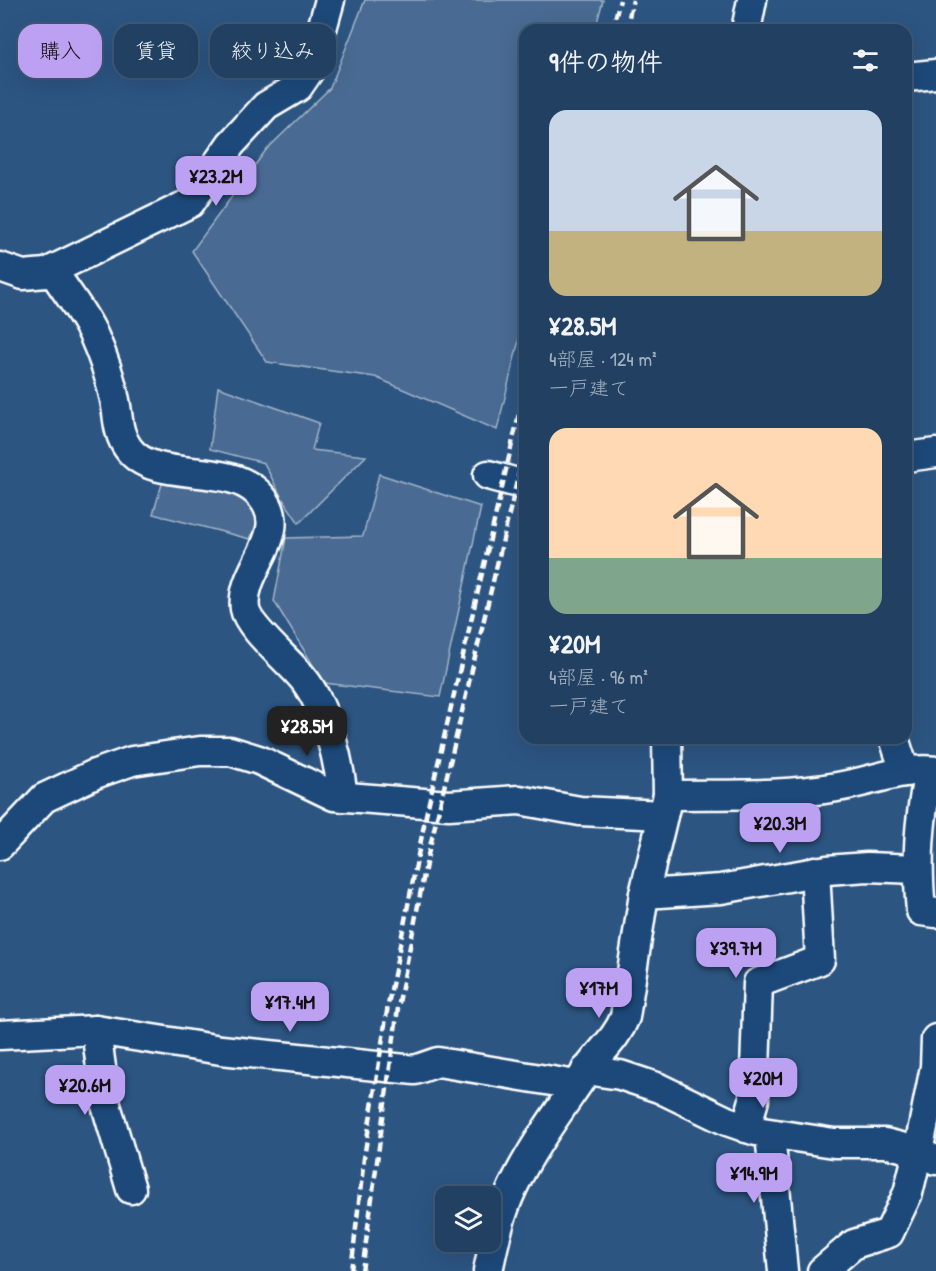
<!DOCTYPE html>
<html lang="ja">
<head>
<meta charset="utf-8">
<style>
  :root { --surface:#214062; --page:#2d4b6b; --text:#f1f3f6; --muted:#a2afbe; --line:#3e5977; --accent:#bca0f2 }
  body { margin:0; font-family:"Patrick Hand","Klee One",sans-serif; background:var(--page); color:var(--text); height:100vh; display:flex; flex-direction:column; font-size:22px; white-space:nowrap }
  * { box-sizing:border-box; margin:0 }
  p { font-size:20px; color:var(--muted) }
  .icon { flex:none; width:33px; height:33px; fill:none; stroke:currentColor; stroke-width:2; stroke-linecap:round; stroke-linejoin:round }
  .map { position:relative; flex:1; overflow:hidden }
  .side { position:absolute; left:519px; top:24px; width:393px; height:720px; display:flex; flex-direction:column; background:var(--surface); border-radius:18px; box-shadow:0 6px 24px #0002,0 0 0 2px var(--line) }
  .side>* { flex:none }
  .hud { position:absolute; left:18px; top:24px; width:411px; height:54px; display:flex; gap:12px }
  .tools { position:absolute; left:435px; top:1186px; display:grid; gap:12px }
  .tools a { display:grid; place-items:center; width:66px; height:66px; border-radius:12px; background:var(--surface); box-shadow:0 6px 24px #0002,0 0 0 2px var(--line); font-size:30px }
  .price { position:absolute; translate:-50% -51px; padding:0 14px; border-radius:12px; background:var(--accent); color:#111; font-size:20px; line-height:39px; filter:drop-shadow(0 2px 3px #0008) }
  .price::after { content:''; position:absolute; left:50%; top:36px; width:18px; height:14px; margin-left:-9px; background:inherit; clip-path:polygon(0 0,100% 0,50% 100%) }
  .price.current { background:#222; color:#fff }
  ul { padding:0; list-style:none }
  li { display:grid; align-content:center; gap:12px; height:318px; padding:0 30px }
  li span { display:grid; place-items:center; height:186px; border-radius:18px; color:#555 }
  li>.icon { margin-inline-start:auto }
  span .icon { width:108px; height:108px; fill:#fffc; stroke-width:1 }
  li b { font-size:26px }
  h2 { display:flex; justify-content:space-between; align-items:center; height:72px; padding:0 30px; font-size:26px }
  .pill { padding:0 21px; border-radius:18px; background:var(--surface); box-shadow:0 6px 24px #0002,0 0 0 2px var(--line); font-size:21px; line-height:54px }
  .pill.current { background:var(--accent); color:#111 }
  .map>svg:first-child { display:block }
</style>
</head>
<body>
<div class="map">
<svg width="936" height="1271" viewBox="0 0 936 1271">
  <rect width="100%" height="100%" fill="#2c5582"/>
  <filter id="ink" filterUnits="userSpaceOnUse"><feTurbulence type="fractalNoise" baseFrequency=".0167" numOctaves="2"/><feDisplacementMap in="SourceGraphic" scale="12" xChannelSelector="R" yChannelSelector="G"/><feConvolveMatrix kernelMatrix="1 2 1 2 8 2 1 2 1" color-interpolation-filters="sRGB"/></filter>
  <g filter="url(#ink)">
    <g fill="#486b92" stroke="#a4b5c8" stroke-width="1.5">
      <path d="M365,0H603L595,30H525V315L497,430L375,377L267,362L192,251L266,150L330,88Z"/>
      <path d="M218,387L319,423L312,450L366,456L299,523L282,498L264,463L210,449Z"/>
      <path d="M165,474L241,491L263,509L250,539L153,514Z"/>
      <path d="M379,474L481,507L440,697L324,683L274,601L286,538L363,536Z"/>
    </g>
    <g fill="none" stroke-linecap="round" stroke-linejoin="round">
      <g stroke="#fff" stroke-width="33">
        <g id="minor">
          <path d="M746,30L752,0"/>
          <path d="M906,77L936,74"/>
          <path d="M0,267L23,275L46,273L190,203L231,144L266,106L298,87L311,68L330,0"/>
          <path d="M53,271C66,292 84,313 94,336C102,354 110,377 114,396C119,415 116,431 128,448C153,484 224,461 257,492C298,531 239,567 245,609C248,628 293,664 306,682C327,711 339,761 343,797"/>
          <path d="M906,457L936,453"/>
          <path d="M488,475L525,485"/>
          <path d="M894,738L905,772"/>
          <path d="M929,771C919,822 916,858 921,911L936,913"/>
          <path d="M668,795C724,794 781,797 837,787C871,782 901,767 936,771"/>
          <path d="M0,845L44,798L95,774L132,761L200,751H230L259,760L334,796L449,805L519,800L580,811L663,815"/>
          <path d="M644,894L721,889L827,870L867,867L917,869"/>
          <path d="M96,1030L106,1105L131,1189"/>
          <path d="M0,1035L96,1030L221,1050L415,1070L438,1062L576,1085"/>
          <path d="M586,1070L620,1075L659,1088L727,1121L756,1131L834,1143H885L913,1150L936,1160"/>
          <path d="M746,1128L754,1100L758,983L820,960L815,871"/>
          <path d="M770,1134L783,1271"/>
          <path d="M488,1271C494,1242 500,1214 513,1187C532,1147 560,1110 585,1073C598,1053 616,1040 625,1017L644,894L668,795L667,738"/>
          <path d="M822,1271L854,1244L889,1233L908,1193L918,1152L935,1067L936,1039"/>
        </g>
      </g>
      <use href="#minor" stroke="#1f4a7a" stroke-width="28"/>
      <g stroke="#fff" stroke-width="4.5" stroke-dasharray="9 4.5" stroke-linecap="butt">
        <path d="M612,30L620,0"/>
        <path d="M626,30L633,0"/>
        <path d="M351,1271L364,1158L388,1005L426,815L525,388"/>
        <path d="M362,1271L398,1008L427,859L525,447"/>
      </g>
    </g>
  </g>
</svg>
<div class="tools">
<a><svg class="icon" aria-label="layers" viewBox="0 0 24 24"><path d="M12 4l9 5-9 5-9-5zM3 14l9 5 9-5"/></svg></a>
</div>
<b class="price" style="left:216px;top:207px">¥23.2M</b>
<b class="price current" style="left:307px;top:757px">¥28.5M</b>
<b class="price" style="left:780px;top:854px">¥20.3M</b>
<b class="price" style="left:736px;top:979px">¥39.7M</b>
<b class="price" style="left:599px;top:1019px">¥17M</b>
<b class="price" style="left:290px;top:1033px">¥17.4M</b>
<b class="price" style="left:763px;top:1109px">¥20M</b>
<b class="price" style="left:85px;top:1116px">¥20.6M</b>
<b class="price" style="left:754px;top:1204px">¥14.9M</b>
<div class="hud">
<a class="pill current">購入</a>
<a class="pill">賃貸</a>
<a class="pill">絞り込み</a>
</div>
<section class="side">
<h2>9件の物件<svg class="icon" aria-label="filters" viewBox="0 0 24 24"><path d="M4 7h16M4 17h16"/><circle cx="9" cy="7" r="2"/><circle cx="15" cy="17" r="2"/></svg></h2>
<ul>
<li><span style="background:linear-gradient(#c9d6e8 65%,#c2b280 0)"><svg class="icon" aria-label="home" viewBox="0 0 24 24"><path d="M3 11l9-7 9 7M6 9v11h12V9"/></svg></span><div><b>¥28.5M</b><p>4部屋 · 124 m²</p><p>一戸建て</p></div></li>
<li><span style="background:linear-gradient(#ffd9b3 70%,#7fa58c 0)"><svg class="icon" aria-label="home" viewBox="0 0 24 24"><path d="M3 11l9-7 9 7M6 9v11h12V9"/></svg></span><div><b>¥20M</b><p>4部屋 · 96 m²</p><p>一戸建て</p></div></li>
</ul>
</section>
</div>
</body>
</html>
